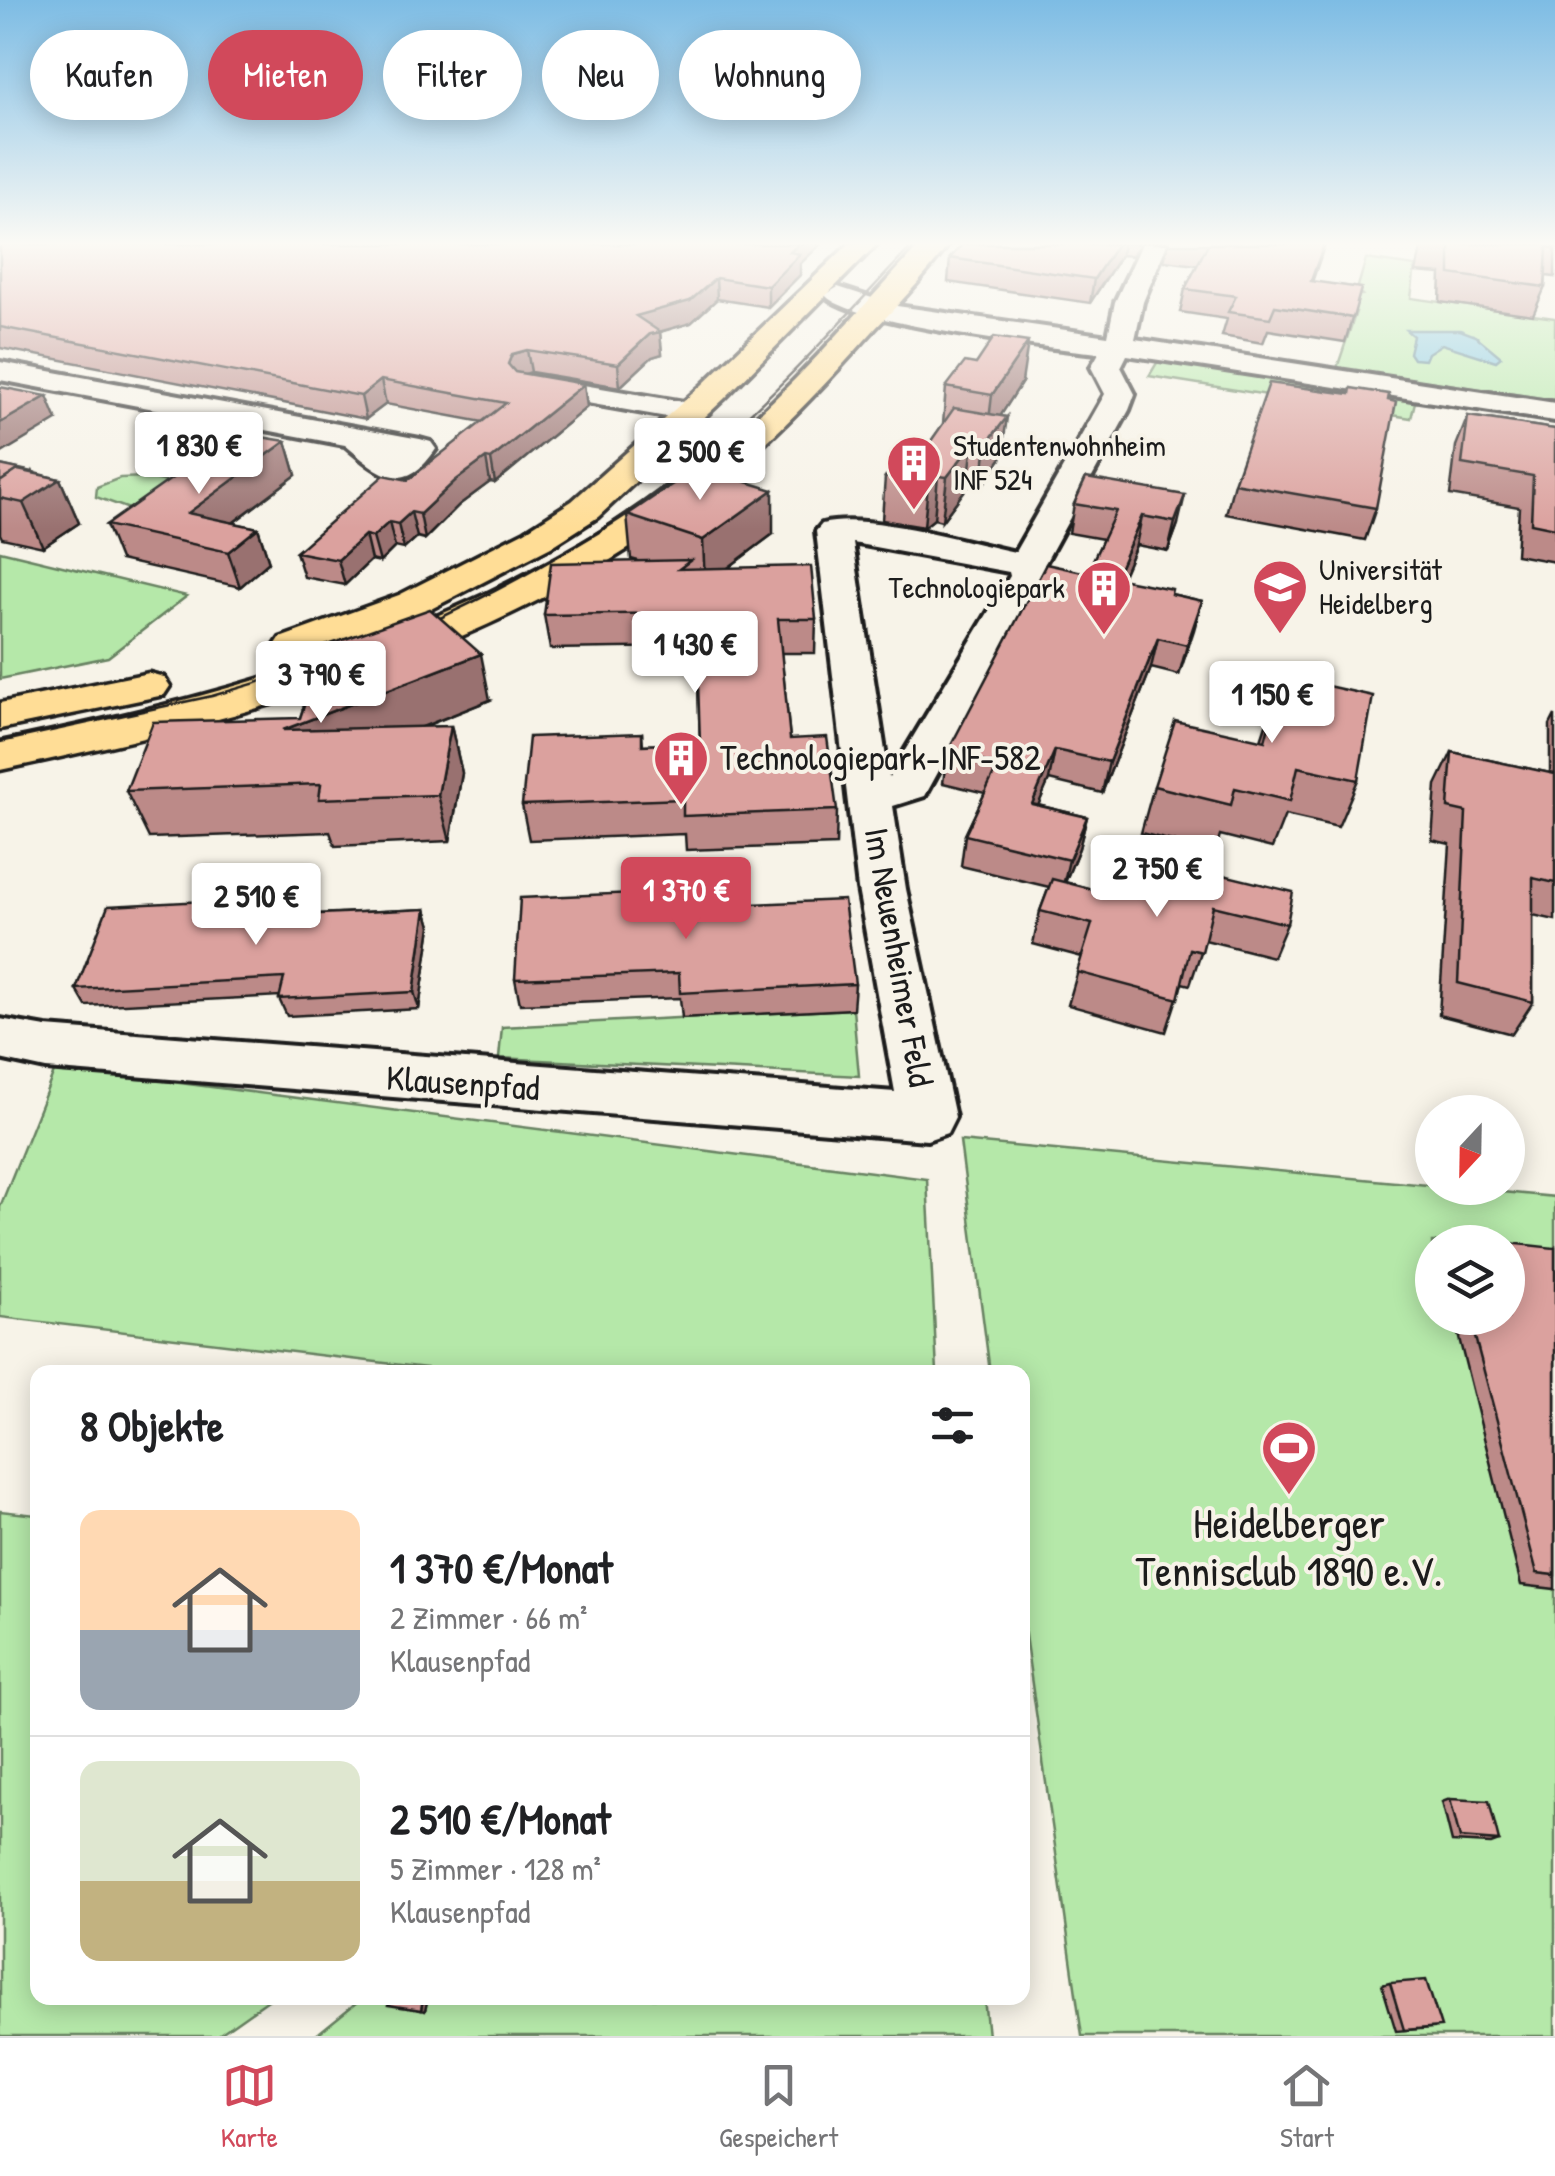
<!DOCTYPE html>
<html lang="de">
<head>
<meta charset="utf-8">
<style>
  :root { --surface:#fff; --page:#f2f2f2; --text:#202124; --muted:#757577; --line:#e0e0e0; --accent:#d1495b }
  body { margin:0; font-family:"Patrick Hand",sans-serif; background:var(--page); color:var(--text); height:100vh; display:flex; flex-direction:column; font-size:38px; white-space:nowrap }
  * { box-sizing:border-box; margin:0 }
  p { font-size:32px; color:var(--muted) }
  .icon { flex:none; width:55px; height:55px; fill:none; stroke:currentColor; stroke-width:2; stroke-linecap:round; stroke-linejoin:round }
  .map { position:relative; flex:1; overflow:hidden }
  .sheet { position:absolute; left:30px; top:1365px; width:1000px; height:640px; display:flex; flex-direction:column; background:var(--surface); border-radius:20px; box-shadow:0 5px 25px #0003 }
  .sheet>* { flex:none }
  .hud { position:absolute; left:30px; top:30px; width:1000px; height:90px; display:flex; gap:20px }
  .needle { width:65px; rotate:202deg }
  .controls { position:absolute; left:1415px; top:1095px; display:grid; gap:20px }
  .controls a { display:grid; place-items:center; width:110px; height:110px; border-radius:50%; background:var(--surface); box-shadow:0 5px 25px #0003; font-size:50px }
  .price { position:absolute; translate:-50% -85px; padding:0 22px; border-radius:10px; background:#fff; color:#222; font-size:32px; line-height:65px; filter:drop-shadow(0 2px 5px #0008) }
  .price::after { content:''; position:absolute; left:50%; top:60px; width:30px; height:22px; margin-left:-15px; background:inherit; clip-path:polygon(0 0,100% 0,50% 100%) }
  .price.active { background:var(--accent); color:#fff }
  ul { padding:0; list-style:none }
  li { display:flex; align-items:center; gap:30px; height:250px; padding:0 50px }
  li+li { border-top:2px solid var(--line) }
  li span { display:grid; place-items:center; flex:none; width:280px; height:200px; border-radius:20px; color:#555 }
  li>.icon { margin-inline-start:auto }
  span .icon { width:120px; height:120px; fill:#fffc; stroke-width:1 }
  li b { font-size:42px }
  h2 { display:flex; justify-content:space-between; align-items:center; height:120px; padding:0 50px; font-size:42px }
  .pill { padding:0 35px; border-radius:45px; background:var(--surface); box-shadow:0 5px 25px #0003; font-size:35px; line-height:90px }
  .pill.active { background:var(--accent); color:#fff }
  .tabs { display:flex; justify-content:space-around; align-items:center; height:140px; border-top:2px solid var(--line); background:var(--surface); font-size:28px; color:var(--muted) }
  .tabs a { display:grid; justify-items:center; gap:5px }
  .tabs .active { color:var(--accent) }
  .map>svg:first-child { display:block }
</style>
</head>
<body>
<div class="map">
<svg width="1555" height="2036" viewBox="0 0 1555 2036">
  <rect width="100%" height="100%" fill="#f7f3e8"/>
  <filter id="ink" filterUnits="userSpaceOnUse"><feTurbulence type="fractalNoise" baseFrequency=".01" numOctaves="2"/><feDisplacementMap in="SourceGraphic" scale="20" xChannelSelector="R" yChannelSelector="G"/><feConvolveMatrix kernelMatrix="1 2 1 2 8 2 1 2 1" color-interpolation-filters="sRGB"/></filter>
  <g filter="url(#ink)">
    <g fill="#b5e8a9" stroke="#688262" stroke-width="2.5" fill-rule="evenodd">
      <path d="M1366,259L1415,266L1411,298L1555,318V400L1337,368L1356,312L1322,306L1330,300L1362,295L1357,290Z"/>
      <path d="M1158,361L1415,402L1411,418L1149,376Z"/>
      <path d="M148,477L174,484L132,510L96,497L97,487L120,478Z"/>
      <path d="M0,551L187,596L108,657L0,679Z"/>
      <path d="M853,1009L859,1076L499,1058L502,1027Z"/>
      <path d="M56,1067L927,1179L937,1372H460L0,1317V1207Z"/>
      <path d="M960,1141L1555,1197V2036H1082L1023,1621L1022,1372H990ZM1432,1242H1508V1318H1432Z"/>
      <path d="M0,1511L37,1515L38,1998H271L217,2036H0Z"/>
      <path d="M362,1998H984L988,2036H315Z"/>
    </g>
    <path fill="#7ec7df" stroke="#578391" stroke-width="2.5" d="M1406,330H1460L1476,336L1501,357L1496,361L1442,344L1428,353L1425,360L1413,359L1409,353L1413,336Z"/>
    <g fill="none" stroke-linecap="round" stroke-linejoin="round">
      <g stroke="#1c1c1c" stroke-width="8">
        <g id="minor">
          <path d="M1142,244H1167L1143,302L1135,339L1555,403V421L1127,355L1121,367L1135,394L1129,410L1044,565L1046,576L925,796L893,806L906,889L955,1117L947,1133L927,1140L46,1069L0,1059V1019L46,1027L895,1092L858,889L816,531L822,524C868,512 966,542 1015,552L1105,394L1091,367L1099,353C1054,349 846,323 825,295L838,287L897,306L1108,336L1115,302ZM853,543L1009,572L1010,576L889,777Z"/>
          <path d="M0,362L420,439L431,442L436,449C403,498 379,473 345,445L0,380Z"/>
          <path d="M530,376L678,401L689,403L693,410L689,417L678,419L519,391L515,385L519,379Z"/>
        </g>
      </g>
      <g stroke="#1c1c1c" stroke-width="7">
        <g id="major">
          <path d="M849,244H877L724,399L598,517L551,547L427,611L310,656L295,659L280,656L274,647L280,638L399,595L525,531L572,501L702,385Z"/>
          <path d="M921,244H949C924,279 892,310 864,341C800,413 732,481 651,534C455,665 228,722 0,770V742C254,690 502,621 708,458C787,396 852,317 921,244Z"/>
          <path d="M149,673L164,677L170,686L164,695L0,729V703Z"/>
        </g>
      </g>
      <use href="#minor" fill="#f7f3e8" fill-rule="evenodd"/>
      <use href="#major" fill="#ffdd96" fill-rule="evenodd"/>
      <g stroke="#1c1c1c" stroke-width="2.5">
        <path d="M414,630C525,580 631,519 722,439C791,379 851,310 914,244"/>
        <path d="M0,742L212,696L330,661"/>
      </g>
    </g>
    <g fill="#bc8a88" stroke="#1c1c1c" stroke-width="2.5">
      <path d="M0,244L800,264V275L768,307L717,299L691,323L660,332L662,354L652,357L620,387L531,372L526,374L584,384L587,407L495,483L490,482L459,505L425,539L417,537L404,549L395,547L380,562L371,560L345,585L304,577L296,552L408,480L483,422L386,404L366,419L0,348Z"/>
      <path d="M963,244H1140L1132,256L1121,255L1090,303L948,282L950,258Z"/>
      <path d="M1168,244H1325L1312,282L1361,288L1345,342L1268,330L1263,343L1222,336L1227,319L1180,312L1185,289L1197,265L1164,261Z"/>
      <path d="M1422,244H1555V277L1546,276L1545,287L1533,315L1440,302L1441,274L1416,272Z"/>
      <path d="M1022,382L1000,416L1001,459L982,486H968L942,521L934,519L924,527L882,520L885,477L924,451L943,424L946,387Z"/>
      <path d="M1349,394L1376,508L1365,540L1226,514L1234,483Z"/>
      <path d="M1468,416L1555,429V562L1516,555L1519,507L1450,495L1456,446Z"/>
      <path d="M286,441L296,475L233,523L258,528L269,562L240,587L120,560L106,525Z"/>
      <path d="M0,465L60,479L79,523L43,547L2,538L0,534Z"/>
      <path d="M1086,478L1178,524L1168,551L1136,545L1121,579L1171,594L1202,601L1179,675L1151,668L1102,793L1049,780L1038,805L1087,817L1079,848L1065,882L1119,896L1133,853L1287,924L1273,957L1205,940L1190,985L1182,983L1166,1032L1068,1005L1082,957L1033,944L1040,911L1049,887L961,866L965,835L985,793L943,783L947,753L1087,573L1103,539L1069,533L1074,504Z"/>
      <path d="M627,515L773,534L728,568L816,619L815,653H781L790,739L837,810L836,845L686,850L685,834L529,840L522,805L642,733L643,745L700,743L697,655H685L684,647L550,649L544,615L638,561L631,559Z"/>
      <path d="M297,656L490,700L423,727L451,726L462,773L450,841L335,846L330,832L149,838L126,791L300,718L309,691Z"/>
      <path d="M1282,676L1358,780L1338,827L1285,815L1272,848L1220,835L1215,852L1141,833L1154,786L1261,740Z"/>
      <path d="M1555,715V920L1533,915V1002L1512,1034L1439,1015L1450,844L1432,840L1436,785L1452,752L1550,773V725Z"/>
      <path d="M426,909L431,926L419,1009L287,1016L279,999L280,996L86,1006L76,989L270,916Z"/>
      <path d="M636,909L855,984L853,1009L682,1018L680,998L520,1004L515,979Z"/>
      <path d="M1555,1248V1589L1521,1585L1454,1318H1508Z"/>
      <path d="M1450,1799L1499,1841L1491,1844L1452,1842L1442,1802Z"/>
      <path d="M1390,1983L1433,2028L1396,2031L1382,1985Z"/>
    </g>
    <g fill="#99716f" stroke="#1c1c1c" stroke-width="2.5">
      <path d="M799,244H821L800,264V275L768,307V286L790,252Z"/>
      <path d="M1117,244H1123L1121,255L1090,303L1094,279Z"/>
      <path d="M716,278L717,299L691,323L637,338L636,316Z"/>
      <path d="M660,332L662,354L652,357L620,387L618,364L650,334Z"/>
      <path d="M1028,342L1022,382L987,437L992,395Z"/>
      <path d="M527,350L531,372L516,377L508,364L512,354Z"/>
      <path d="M381,380L386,404L366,419L361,396Z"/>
      <path d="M584,384L587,407L495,483L491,459Z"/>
      <path d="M47,396L57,420L0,454V423Z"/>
      <path d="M1007,417L1001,459L982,486L987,443Z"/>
      <path d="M286,441L296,475L202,546L188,513Z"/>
      <path d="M973,443L968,486L942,521L947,477Z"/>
      <path d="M486,458L490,482L459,505L425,539L420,514L455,481Z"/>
      <path d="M33,472L37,481L60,479L79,523L43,547L23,503Z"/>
      <path d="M938,476L934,519L924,527L928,484Z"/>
      <path d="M773,490V534L705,585L703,540Z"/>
      <path d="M1185,495L1178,524L1168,551L1175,522Z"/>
      <path d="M411,512L417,537L404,549L398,524Z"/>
      <path d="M1142,516L1136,545L1109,608L1115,578Z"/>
      <path d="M389,522L395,547L380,562L373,537Z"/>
      <path d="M258,528L269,562L240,587L228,552Z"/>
      <path d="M365,535L371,560L345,585L338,560Z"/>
      <path d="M1202,601L1194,630L1179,675L1187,645Z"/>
      <path d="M1158,638L1151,668L1102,793L1109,762Z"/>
      <path d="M481,654L490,700L299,776L283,730Z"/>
      <path d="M451,726L462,773L450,841L438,795Z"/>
      <path d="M1055,750L1049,780L1026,834L1032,804Z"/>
      <path d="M1087,817L1079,848L1062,890L1069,860Z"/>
      <path d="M263,898L270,916L265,934L258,917Z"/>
      <path d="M426,909L431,926L419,1009L414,992Z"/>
      <path d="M423,1998H428L425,2011L421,2010Z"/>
    </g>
    <g fill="#dba19e" stroke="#1c1c1c" stroke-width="2.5">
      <path d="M0,244H799L790,252L800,254L768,286L716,278L690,301L636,316L660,332L650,334L618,364L527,350L512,354L508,364L515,372L584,384L491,459L486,458L455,481L420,514L411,512L398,524L389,522L373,537L365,535L338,560L296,552L384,475L408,480L506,403L381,380L361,396L0,327Z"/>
      <path d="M963,244H1117L1094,279L950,258Z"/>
      <path d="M1208,244H1324L1311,281L1361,288L1353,318L1275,306L1270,318L1228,312L1236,296L1185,289Z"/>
      <path d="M1425,244H1555V248L1547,247L1545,287L1450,274V247Z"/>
      <path d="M994,337L1028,342L992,395L946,387L965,362L976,364Z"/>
      <path d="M1269,383L1350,394L1351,388L1389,394L1388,400L1396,402L1376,508L1234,483Z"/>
      <path d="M0,387L47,396L0,423Z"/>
      <path d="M954,408L1007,417L987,443H973L947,477L938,476L928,484L885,477L905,450L924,451Z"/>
      <path d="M1468,416L1555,429V528L1531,523L1533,476L1462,464Z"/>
      <path d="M236,433L286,441L188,513L258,528L228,552L106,525Z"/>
      <path d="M0,465L33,472L31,473L18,470L0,482Z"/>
      <path d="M698,467L773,490L703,540L627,515Z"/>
      <path d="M18,470L60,479L23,503L0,498V482Z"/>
      <path d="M1086,478L1185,495L1175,522L1142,516L1115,578L1172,589L1171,594L1202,601L1187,645L1158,638L1109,762L1055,750L1032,804L1087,817L1069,860L965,835L998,765L947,753L1046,564L1087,573L1116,511L1074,504Z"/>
      <path d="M691,560L679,569L811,566L816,619H778L790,739L827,737L837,810L683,816V799L522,805L529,737L642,733V745L700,743L696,621H683L682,613L544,615L551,563Z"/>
      <path d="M430,609L481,654L283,730L451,726L438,795L319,799L321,784L126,791L153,722L300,718L314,676L297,656Z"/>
      <path d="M1282,676L1373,696L1358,780L1298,767L1290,801L1235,788L1231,805L1154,786L1175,721L1265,741Z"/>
      <path d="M1452,752L1555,774V883L1533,878V1002L1458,983L1466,812L1448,808Z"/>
      <path d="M1133,853L1293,892L1287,924L1213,906L1202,952L1190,949L1178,999L1077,972L1092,924L1040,911L1052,879L1119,896Z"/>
      <path d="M634,893V909L844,900L855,984L680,993L679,973L515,979L520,898Z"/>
      <path d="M263,898L258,917L426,909L414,992L279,999L284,978L76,989L108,906Z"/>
      <path d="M1449,1238L1501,1242H1450Z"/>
      <path d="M1508,1243L1555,1248V1575L1537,1573L1470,1318H1508Z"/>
      <path d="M1450,1799L1489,1801L1499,1841L1460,1838Z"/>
      <path d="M1426,1980L1441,2027L1404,2030L1390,1983Z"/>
      <path d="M390,1998H423L421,2010L388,2005Z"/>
    </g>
  </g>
  <linearGradient id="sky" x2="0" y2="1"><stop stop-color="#7dbce4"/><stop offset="0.46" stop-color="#fbfaf5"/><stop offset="1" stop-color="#fbfaf5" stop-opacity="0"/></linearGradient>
  <rect width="1555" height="529" fill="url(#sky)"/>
  <defs>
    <g id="building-pin" transform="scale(2.875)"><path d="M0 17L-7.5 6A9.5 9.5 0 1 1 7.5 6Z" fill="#d1495b" stroke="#f7f3e8"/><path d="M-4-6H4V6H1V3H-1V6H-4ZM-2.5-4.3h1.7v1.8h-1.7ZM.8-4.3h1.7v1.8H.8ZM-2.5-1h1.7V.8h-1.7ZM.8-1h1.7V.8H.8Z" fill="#fff"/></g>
    <g id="university-pin" transform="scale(2.875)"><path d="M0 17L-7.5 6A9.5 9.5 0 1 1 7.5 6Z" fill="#d1495b" stroke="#f7f3e8"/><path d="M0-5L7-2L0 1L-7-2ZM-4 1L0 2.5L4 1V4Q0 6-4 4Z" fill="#fff"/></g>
    <g id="stadium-pin" transform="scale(2.875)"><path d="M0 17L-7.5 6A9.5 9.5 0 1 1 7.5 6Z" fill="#d1495b" stroke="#f7f3e8"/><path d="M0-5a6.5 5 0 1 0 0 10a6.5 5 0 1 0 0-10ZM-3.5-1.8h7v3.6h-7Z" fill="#fff"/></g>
  </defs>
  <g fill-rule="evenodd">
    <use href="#building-pin" x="914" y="463"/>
    <use href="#university-pin" x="1280" y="587"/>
    <use href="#building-pin" x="1104" y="588"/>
    <use href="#building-pin" x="681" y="758"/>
    <use href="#stadium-pin" x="1289" y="1448"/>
  </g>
  <g text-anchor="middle" stroke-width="8" stroke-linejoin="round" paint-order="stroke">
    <g font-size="30" fill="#1c1c1c" stroke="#f7f3e8" text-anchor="start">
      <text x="953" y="456">Studentenwohnheim<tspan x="953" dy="34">INF 524</tspan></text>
      <text x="1319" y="580">Universität<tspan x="1319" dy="34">Heidelberg</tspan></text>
      <text x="1065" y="598" text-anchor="end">Technologiepark</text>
    </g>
    <g font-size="35" fill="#1c1c1c" stroke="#f7f3e8" text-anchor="start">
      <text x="720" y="770">Technologiepark-INF-582</text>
    </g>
    <g font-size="35" fill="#1c1c1c" stroke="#f7f3e8">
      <text transform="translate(899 957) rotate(80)" y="12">Im Neuenheimer Feld</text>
      <text transform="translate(463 1083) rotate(4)" y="12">Klausenpfad</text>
    </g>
    <g font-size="42" fill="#1c1c1c" stroke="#f7f3e8">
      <text x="1289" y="1538">Heidelberger<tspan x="1289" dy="48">Tennisclub 1890 e.V.</tspan></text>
    </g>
  </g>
</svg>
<div class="controls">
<a><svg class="needle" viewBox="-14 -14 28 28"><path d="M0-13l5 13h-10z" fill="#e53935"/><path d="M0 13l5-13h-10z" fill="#757577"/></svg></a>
<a><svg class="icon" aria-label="layers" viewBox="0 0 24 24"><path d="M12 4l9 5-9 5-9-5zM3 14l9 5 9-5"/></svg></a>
</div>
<b class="price" style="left:199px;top:497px">1 830 €</b>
<b class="price" style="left:700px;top:503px">2 500 €</b>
<b class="price" style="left:695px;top:696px">1 430 €</b>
<b class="price" style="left:321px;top:726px">3 790 €</b>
<b class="price" style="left:1272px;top:746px">1 150 €</b>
<b class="price" style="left:1157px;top:920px">2 750 €</b>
<b class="price active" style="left:686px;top:942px">1 370 €</b>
<b class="price" style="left:256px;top:948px">2 510 €</b>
<div class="hud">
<a class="pill">Kaufen</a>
<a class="pill active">Mieten</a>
<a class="pill">Filter</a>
<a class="pill">Neu</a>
<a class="pill">Wohnung</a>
</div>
<section class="sheet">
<h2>8 Objekte<svg class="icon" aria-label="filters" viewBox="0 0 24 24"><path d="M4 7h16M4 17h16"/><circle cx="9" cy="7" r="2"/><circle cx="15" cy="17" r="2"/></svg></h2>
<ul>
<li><span style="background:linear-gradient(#ffd9b3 60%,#9aa5b1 0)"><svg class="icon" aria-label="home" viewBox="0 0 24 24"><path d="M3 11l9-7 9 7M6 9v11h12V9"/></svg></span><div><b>1 370 €/Monat</b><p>2 Zimmer · 66 m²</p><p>Klausenpfad</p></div></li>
<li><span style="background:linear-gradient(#dfe7d0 60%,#c2b280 0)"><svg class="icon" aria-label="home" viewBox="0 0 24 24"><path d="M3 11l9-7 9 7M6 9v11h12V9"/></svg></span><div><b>2 510 €/Monat</b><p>5 Zimmer · 128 m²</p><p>Klausenpfad</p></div></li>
</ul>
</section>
</div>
<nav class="tabs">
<a class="active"><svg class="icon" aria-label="map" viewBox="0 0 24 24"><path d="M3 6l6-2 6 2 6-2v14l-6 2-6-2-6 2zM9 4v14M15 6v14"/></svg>Karte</a>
<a><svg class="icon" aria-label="saved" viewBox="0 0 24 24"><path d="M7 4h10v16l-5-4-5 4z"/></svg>Gespeichert</a>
<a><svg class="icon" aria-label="home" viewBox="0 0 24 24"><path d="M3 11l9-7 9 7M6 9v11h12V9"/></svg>Start</a>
</nav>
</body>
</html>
